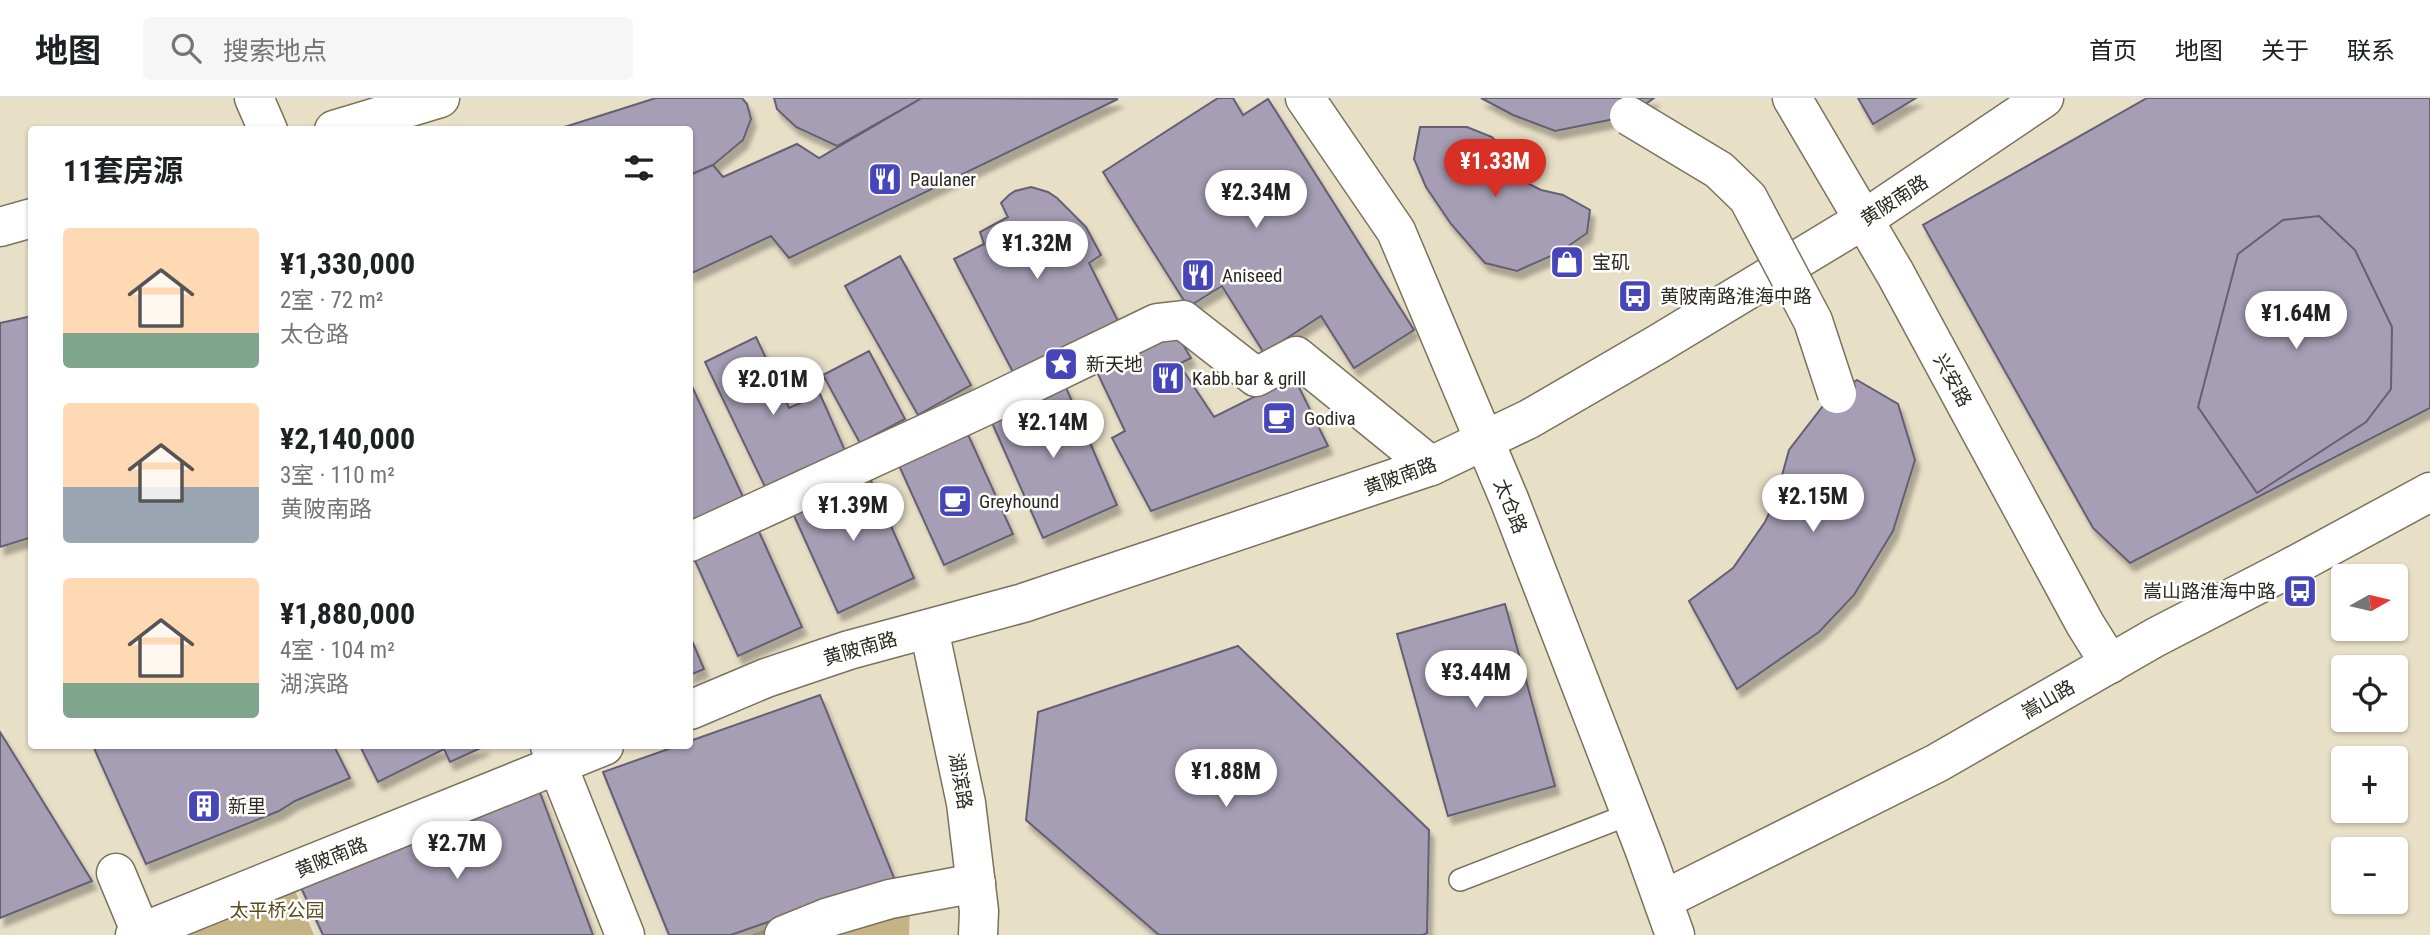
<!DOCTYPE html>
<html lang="zh">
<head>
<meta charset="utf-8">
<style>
  :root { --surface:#fff; --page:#f6f6f6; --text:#202124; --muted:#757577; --line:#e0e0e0; --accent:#d93025 }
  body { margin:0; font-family:"Roboto Condensed","Noto Sans SC",sans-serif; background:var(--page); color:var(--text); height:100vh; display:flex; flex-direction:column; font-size:26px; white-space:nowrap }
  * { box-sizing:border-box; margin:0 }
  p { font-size:23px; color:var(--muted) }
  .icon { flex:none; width:38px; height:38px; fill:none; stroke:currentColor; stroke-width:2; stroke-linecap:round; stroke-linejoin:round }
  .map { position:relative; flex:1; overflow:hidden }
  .drawer { position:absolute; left:28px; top:28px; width:665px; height:623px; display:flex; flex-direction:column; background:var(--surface); border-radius:7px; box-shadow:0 2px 5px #0004 }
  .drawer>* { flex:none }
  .needle { width:46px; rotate:82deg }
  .tools { position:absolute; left:2331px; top:466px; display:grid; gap:14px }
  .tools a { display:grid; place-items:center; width:77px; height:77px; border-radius:7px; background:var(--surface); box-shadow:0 2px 5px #0004; font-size:35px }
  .price { position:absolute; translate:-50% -60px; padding:0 16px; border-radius:24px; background:#fff; color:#222; font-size:23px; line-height:46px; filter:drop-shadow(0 2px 4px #0008) }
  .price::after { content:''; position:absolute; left:50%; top:42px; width:21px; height:16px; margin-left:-10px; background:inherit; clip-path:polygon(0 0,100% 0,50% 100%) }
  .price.selected { background:var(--accent); color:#fff }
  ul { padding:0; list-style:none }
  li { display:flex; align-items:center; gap:21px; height:175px; padding:0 35px }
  li span { display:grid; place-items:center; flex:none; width:196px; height:140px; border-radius:7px; color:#555 }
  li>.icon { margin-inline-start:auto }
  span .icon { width:84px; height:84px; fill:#fffc; stroke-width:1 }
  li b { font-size:30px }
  h2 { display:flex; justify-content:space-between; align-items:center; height:84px; padding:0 35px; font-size:30px }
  header { display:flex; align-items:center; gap:42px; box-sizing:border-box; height:98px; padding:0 35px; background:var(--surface); border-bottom:2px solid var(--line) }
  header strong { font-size:33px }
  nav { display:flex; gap:38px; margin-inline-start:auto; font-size:24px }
  .search { width:490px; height:63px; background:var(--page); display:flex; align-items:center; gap:18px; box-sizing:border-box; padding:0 24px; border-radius:7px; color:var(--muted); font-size:26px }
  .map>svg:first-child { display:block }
</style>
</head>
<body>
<header>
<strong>地图</strong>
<div class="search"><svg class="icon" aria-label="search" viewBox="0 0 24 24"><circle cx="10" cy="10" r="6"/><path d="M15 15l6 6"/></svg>搜索地点</div>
<nav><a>首页</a><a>地图</a><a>关于</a><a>联系</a></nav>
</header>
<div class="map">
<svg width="2430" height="837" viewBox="0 0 2430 837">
  <defs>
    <filter id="shadow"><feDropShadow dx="4.5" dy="8" stdDeviation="2" flood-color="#0004"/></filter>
  </defs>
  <rect width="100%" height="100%" fill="#e8dfc7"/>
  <g fill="#c5b384">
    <path d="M911,778L909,837H751Z"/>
    <path d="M290,781L314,837H147Z"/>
  </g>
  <g fill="#a69eb4" stroke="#665f73" stroke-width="2" filter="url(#shadow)">
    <path d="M656,0H742L747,6L751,21L743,42L713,67L690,77V32H555Z"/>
    <path d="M774,0H922L837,48L796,29L777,11Z"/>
    <path d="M922,0L1118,1L789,160L771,138L690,176V77L713,67L723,79L797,46L819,60Z"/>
    <path d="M1218,0H1233L1243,17L1268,1L1414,232L1354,270L1321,218L1264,255L1222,188L1188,209L1103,74Z"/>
    <path d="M1481,0H1654L1629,18L1555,33L1513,17Z"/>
    <path d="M1858,0H1916L1873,26Z"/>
    <path d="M2147,0H2430V310L2130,465L2093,430L1923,127Z"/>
    <path d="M1420,29H1467L1492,39L1504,51L1517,74L1529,86L1541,92L1563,97L1590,112L1587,135L1560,154L1517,173L1485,165L1451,126L1426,89L1414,61Z"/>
    <path d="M1031,89L1048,94L1057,100L1086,129L1101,157L1089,165L1120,227L1015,278L954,161L984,146L980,134L1008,119L1001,105L1009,97L1015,93Z"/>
    <path d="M2319,118L2355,152L2392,229L2391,291L2366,324L2257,395L2198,309L2238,156L2283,122Z"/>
    <path d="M900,158L971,287L918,317L845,188Z"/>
    <path d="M32,218V439L0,449V225Z"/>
    <path d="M1175,233L1191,260L1179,266L1214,319L1294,279L1328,348L1151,413L1112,340L1125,333L1097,274Z"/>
    <path d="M756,239L789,310L820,296L846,355L767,393L705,264Z"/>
    <path d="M869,253L905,321L860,345L823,277Z"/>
    <path d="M1857,282L1898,306L1915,362L1893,433L1854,497L1819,534L1737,591L1689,503L1733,470L1765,424L1775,403L1789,352L1826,304Z"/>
    <path d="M690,284L744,401L690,426Z"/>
    <path d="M1064,285L1117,407L1043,440L989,318Z"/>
    <path d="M966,332L1013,436L944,467L897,363Z"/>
    <path d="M868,376L914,480L838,515L791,411Z"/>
    <path d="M756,427L802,529L738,558L692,456Z"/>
    <path d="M1505,506L1555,688L1448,718L1397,536Z"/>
    <path d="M690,538L704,571L690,577Z"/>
    <path d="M1238,548L1429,732L1427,835L1423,837H1159L1026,722L1038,614Z"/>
    <path d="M820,597L894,780L731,837H669L603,674L677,648H690V643Z"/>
    <path d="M0,634L92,783L0,820Z"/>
    <path d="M93,648H334L350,680L295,703L279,713L146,766Z"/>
    <path d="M360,648H485L450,664L444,651L378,684Z"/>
    <path d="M538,689L593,837H323L298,783Z"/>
  </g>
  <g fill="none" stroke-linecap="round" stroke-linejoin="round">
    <g stroke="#7b725d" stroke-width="24">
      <path id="lane" d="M1460,782L1630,716"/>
    </g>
    <g stroke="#7b725d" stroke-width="41">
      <g id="street">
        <path d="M254,0L268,32"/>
        <path d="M1305,0L1396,133L1509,401L1645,753L1675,837"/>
        <path d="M1792,0L1895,175L2085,526L2110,566"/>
        <path d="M690,444L979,311L1157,225L1183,222L1256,279L1296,258L1431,368"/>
        <path d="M929,531L966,705L979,813L978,837"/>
        <path d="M550,648L625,837"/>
        <path d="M116,775L141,835"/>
        <path d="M1663,802L1937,665L2156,539L2286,472L2430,394"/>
        <path d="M784,837L826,820L890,801L976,785"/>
      </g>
    </g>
    <g stroke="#7b725d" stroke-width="41">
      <g id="secondary">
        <path d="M334,32L440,0"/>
        <path d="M0,129L32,120"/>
        <path d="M690,612L766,580L849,552L1023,505L1431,368L1529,321L1658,246L1863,122L2044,0"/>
        <path d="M135,837L604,648"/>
      </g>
    </g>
    <use href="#lane" stroke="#fff" stroke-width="21"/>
    <use href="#street" stroke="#fff" stroke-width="38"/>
    <use href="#secondary" stroke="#fff" stroke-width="38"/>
    <g stroke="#7b725d" stroke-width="41" stroke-linecap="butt">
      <path id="street-bridge" d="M1629,18L1719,72L1748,100L1813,223L1837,296"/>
    </g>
    <use href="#street-bridge" stroke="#fff" stroke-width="38"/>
  </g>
  <defs>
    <g id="restaurant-square" transform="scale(1.75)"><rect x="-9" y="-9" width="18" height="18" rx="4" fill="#4645ba" stroke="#fff"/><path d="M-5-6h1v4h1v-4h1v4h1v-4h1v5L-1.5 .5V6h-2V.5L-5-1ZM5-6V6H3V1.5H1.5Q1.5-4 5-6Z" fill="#fff"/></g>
    <g id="shop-square" transform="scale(1.75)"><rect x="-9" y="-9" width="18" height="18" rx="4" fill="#4645ba" stroke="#fff"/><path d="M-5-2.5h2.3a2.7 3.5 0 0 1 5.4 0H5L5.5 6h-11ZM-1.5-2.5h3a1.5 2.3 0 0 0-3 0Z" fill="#fff"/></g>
    <g id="bus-square" transform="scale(1.75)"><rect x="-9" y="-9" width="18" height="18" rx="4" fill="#4645ba" stroke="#fff"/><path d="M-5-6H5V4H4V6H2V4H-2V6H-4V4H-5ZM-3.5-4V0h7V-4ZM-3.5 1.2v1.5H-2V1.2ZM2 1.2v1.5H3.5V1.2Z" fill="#fff"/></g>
    <g id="sight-square" transform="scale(1.75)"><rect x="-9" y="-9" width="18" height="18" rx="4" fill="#4645ba" stroke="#fff"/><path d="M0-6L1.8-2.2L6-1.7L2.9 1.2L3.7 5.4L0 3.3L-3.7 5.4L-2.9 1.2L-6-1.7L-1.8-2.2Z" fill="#fff"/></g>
    <g id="cafe-square" transform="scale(1.75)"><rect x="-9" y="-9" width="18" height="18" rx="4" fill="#4645ba" stroke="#fff"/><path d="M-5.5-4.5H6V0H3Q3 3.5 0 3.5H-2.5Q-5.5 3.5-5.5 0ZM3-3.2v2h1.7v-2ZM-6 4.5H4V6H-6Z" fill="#fff"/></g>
    <g id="building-square" transform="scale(1.75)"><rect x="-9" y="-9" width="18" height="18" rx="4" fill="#4645ba" stroke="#fff"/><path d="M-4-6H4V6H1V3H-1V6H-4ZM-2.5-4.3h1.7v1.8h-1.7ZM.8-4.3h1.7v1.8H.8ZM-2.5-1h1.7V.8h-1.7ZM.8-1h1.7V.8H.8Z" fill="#fff"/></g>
  </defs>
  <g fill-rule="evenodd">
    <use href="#restaurant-square" x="885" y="81"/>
    <use href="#shop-square" x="1567" y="164"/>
    <use href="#restaurant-square" x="1198" y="177"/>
    <use href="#bus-square" x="1635" y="198"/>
    <use href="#sight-square" x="1061" y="266"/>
    <use href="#restaurant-square" x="1168" y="280"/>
    <use href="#cafe-square" x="1279" y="320"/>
    <use href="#cafe-square" x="955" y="403"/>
    <use href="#bus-square" x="2300" y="493"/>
    <use href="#building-square" x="204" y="708"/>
  </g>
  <g text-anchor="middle" stroke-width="5" stroke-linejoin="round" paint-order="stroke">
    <g font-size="19" fill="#2c2920" stroke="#fff" text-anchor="start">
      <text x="910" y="88">Paulaner</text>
      <text x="1592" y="171">宝矶</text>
      <text x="1222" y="184">Aniseed</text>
      <text x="1660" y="205">黄陂南路淮海中路</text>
      <text x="1086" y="273">新天地</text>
      <text x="1192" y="287">Kabb bar &amp; grill</text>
      <text x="1304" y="327">Godiva</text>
      <text x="979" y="410">Greyhound</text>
      <text x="2276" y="500" text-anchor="end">嵩山路淮海中路</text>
      <text x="228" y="715">新里</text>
    </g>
    <g font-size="19" fill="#2c2920" stroke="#fff">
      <text transform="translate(1894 102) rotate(-33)" y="7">黄陂南路</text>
      <text transform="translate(1953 282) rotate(61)" y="7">兴安路</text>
      <text transform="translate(1400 378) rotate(-20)" y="7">黄陂南路</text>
      <text transform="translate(1511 408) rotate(68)" y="7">太仓路</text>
      <text transform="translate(860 550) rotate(-16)" y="7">黄陂南路</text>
      <text transform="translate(2048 601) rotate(-30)" y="7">嵩山路</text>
      <text transform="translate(961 683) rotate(80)" y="7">湖滨路</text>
      <text transform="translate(331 759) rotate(-22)" y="7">黄陂南路</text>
    </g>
    <g font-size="19" fill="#5c4a18" stroke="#fff">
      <text x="277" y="819">太平桥公园</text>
    </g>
  </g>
</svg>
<div class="tools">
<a><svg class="needle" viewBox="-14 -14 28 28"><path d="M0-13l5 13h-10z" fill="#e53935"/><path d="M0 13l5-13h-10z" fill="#757577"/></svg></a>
<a><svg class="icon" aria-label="locate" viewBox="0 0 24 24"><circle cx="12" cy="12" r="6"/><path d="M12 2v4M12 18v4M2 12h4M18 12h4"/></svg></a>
<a>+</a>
<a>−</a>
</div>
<b class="price selected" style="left:1495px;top:101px">¥1.33M</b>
<b class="price" style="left:1256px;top:132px">¥2.34M</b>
<b class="price" style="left:1037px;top:183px">¥1.32M</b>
<b class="price" style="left:2296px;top:253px">¥1.64M</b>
<b class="price" style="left:773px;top:319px">¥2.01M</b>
<b class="price" style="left:1053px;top:362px">¥2.14M</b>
<b class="price" style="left:1813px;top:436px">¥2.15M</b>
<b class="price" style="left:853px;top:445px">¥1.39M</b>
<b class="price" style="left:1476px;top:612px">¥3.44M</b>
<b class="price" style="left:1226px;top:711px">¥1.88M</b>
<b class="price" style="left:457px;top:783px">¥2.7M</b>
<section class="drawer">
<h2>11套房源<svg class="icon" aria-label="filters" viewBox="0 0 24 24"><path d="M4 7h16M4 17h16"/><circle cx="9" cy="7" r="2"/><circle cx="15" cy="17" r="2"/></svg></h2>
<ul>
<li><span style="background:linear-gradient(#ffd9b3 75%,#7fa58c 0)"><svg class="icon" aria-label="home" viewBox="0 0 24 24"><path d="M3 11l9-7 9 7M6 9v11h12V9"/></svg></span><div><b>¥1,330,000</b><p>2室 · 72 m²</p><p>太仓路</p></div></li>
<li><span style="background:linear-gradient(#ffd9b3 60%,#9aa5b1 0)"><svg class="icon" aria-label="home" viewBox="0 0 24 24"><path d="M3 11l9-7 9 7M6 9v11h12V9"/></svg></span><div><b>¥2,140,000</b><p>3室 · 110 m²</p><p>黄陂南路</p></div></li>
<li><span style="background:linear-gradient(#ffd9b3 75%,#7fa58c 0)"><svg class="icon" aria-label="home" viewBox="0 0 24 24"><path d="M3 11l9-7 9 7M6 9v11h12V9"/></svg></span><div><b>¥1,880,000</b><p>4室 · 104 m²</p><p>湖滨路</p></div></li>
</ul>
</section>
</div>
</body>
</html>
